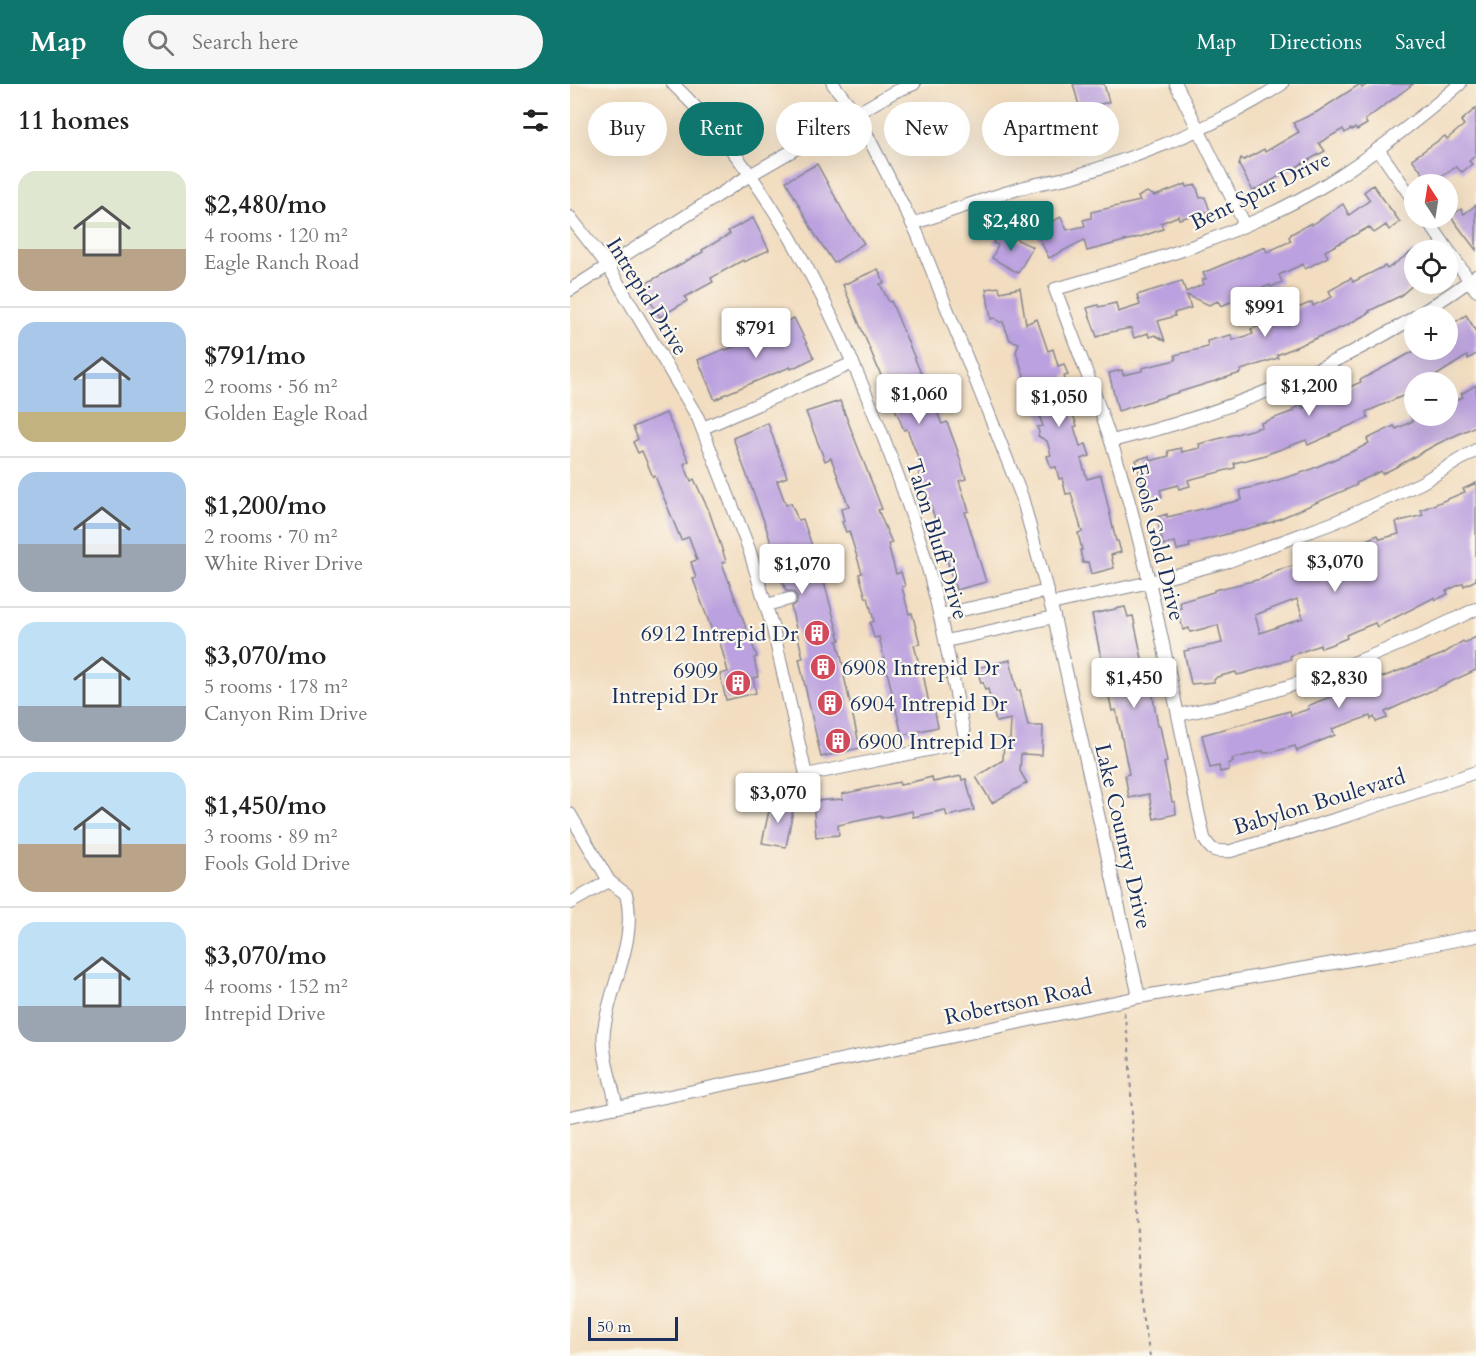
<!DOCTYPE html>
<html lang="en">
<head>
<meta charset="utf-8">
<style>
  :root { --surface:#fff; --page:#f6f6f6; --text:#222; --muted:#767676; --line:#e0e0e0; --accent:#0f766e }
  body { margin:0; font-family:Cardo,serif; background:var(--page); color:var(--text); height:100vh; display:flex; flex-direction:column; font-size:22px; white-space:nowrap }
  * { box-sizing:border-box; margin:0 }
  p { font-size:20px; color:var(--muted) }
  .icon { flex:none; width:33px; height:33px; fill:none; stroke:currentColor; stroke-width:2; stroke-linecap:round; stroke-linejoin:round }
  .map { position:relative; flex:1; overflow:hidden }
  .sheet { display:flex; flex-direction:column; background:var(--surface); width:570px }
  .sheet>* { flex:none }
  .top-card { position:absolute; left:18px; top:18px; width:570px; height:54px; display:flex; gap:12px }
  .needle { width:39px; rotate:348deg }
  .fabs { position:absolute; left:834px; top:90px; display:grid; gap:12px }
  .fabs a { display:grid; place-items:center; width:54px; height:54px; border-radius:50%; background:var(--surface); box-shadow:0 6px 24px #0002; font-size:30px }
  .scale { position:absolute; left:18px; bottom:15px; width:90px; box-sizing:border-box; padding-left:6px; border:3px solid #1b2f5e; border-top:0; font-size:16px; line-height:21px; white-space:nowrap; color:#1b2f5e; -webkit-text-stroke:4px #fbf7ec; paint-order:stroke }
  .price { position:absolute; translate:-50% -51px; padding:0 14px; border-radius:6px; background:#fff; color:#222; font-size:20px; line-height:39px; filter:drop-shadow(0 2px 3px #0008) }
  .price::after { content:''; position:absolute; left:50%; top:36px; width:18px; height:14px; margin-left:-9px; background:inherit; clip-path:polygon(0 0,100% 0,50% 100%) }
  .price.on { background:var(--accent); color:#fff }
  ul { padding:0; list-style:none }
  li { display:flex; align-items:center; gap:18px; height:150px; padding:0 18px }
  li+li { border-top:2px solid var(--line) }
  li span { display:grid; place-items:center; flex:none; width:168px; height:120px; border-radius:18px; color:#555 }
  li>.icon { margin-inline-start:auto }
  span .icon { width:72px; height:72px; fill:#fffc; stroke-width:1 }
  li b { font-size:26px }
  h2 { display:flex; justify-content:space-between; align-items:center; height:72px; padding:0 18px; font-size:26px }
  .tag { padding:0 21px; border-radius:27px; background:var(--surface); box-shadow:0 6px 24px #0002; font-size:21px; line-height:54px }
  .tag.on { background:var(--accent); color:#fff }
  header { display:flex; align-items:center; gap:36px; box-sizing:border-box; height:84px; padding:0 30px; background:var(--accent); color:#fff }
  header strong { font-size:28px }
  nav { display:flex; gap:33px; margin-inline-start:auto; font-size:21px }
  .search { width:420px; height:54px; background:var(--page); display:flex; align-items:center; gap:15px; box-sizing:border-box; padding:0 21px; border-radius:33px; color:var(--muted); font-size:22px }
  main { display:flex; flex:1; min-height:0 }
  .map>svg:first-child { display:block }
</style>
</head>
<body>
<header>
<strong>Map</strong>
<div class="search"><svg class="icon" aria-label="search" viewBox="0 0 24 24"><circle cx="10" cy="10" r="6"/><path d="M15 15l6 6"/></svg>Search here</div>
<nav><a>Map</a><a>Directions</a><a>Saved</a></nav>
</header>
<main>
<section class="sheet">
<h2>11 homes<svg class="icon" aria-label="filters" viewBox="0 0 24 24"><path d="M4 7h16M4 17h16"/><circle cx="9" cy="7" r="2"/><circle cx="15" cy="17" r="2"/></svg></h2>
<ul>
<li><span style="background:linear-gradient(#dfe7d0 65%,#b9a48a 0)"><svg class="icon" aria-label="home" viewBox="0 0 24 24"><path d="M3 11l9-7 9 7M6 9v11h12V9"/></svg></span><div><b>$2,480/mo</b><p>4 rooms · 120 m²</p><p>Eagle Ranch Road</p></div></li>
<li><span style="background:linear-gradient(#a9c7e8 75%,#c2b280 0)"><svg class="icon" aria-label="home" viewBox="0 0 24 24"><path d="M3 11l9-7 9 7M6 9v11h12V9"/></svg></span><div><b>$791/mo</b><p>2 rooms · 56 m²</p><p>Golden Eagle Road</p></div></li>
<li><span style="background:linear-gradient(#a9c7e8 60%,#9aa5b1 0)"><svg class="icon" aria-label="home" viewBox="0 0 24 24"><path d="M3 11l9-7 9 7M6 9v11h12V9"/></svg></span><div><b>$1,200/mo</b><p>2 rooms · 70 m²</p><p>White River Drive</p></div></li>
<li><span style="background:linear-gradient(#bfe0f5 70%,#9aa5b1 0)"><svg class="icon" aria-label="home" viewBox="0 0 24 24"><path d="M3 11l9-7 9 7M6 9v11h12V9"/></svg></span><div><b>$3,070/mo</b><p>5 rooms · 178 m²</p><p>Canyon Rim Drive</p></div></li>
<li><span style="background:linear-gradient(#bfe0f5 60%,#b9a48a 0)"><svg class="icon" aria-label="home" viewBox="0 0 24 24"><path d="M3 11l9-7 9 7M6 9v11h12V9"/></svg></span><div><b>$1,450/mo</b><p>3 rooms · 89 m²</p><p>Fools Gold Drive</p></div></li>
<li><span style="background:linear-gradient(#bfe0f5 70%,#9aa5b1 0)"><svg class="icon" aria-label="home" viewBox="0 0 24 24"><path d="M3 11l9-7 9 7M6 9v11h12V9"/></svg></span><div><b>$3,070/mo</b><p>4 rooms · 152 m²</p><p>Intrepid Drive</p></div></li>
</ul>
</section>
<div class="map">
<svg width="906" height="1272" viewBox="0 0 906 1272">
  <rect width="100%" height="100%" fill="#fbf7ec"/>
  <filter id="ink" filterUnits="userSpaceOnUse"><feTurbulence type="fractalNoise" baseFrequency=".0167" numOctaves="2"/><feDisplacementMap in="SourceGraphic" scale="12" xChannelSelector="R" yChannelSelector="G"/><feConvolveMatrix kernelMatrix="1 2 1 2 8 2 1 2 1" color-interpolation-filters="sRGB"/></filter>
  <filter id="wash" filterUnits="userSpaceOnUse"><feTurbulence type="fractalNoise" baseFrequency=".008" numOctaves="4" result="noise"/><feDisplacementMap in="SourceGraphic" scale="24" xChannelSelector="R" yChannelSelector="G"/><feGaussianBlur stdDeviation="1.35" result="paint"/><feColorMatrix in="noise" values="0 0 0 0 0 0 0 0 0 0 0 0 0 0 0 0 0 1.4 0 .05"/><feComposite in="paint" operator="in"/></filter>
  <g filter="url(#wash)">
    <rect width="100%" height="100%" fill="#f2ddc0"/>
    <g id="blocks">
      <g fill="#bba1df" fill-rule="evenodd">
        <path d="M503,0H534L539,18L510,25Z"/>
        <path d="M790,0L792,4L798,0H843L795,36L797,40L787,46L785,44L782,46L781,45L775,49L773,45L749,59L755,67L683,107L669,81L671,74L674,76L694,65L695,68L729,48L723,39L747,28Z"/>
        <path d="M906,24V71L899,77L902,80L892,88L886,83L860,99L842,75L875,52L877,55L894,41L891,37Z"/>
        <path d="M247,80L278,136L294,159L264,179L244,149L216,97Z"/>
        <path d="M616,100L617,103L626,101L630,114L635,113L640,127L609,135L608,132L591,139L593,145L573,152L517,167L514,156L479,174L465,146L491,133L497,146L515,142L513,136L521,134V128L570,117L568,113L573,110L577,108L585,112Z"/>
        <path d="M803,101L830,138L819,146L816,141L804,149L799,143L755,167L758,173L735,185L733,180L709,191L712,198L701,203L700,201L651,222L648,217L639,221L617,211L621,224L604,229L605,232L588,237L595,257L585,251L579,253L578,249L564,254L561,244L536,249L527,253L517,224L528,221L529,223L546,219L548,228L570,221L567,211L612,197L616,208L634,200L632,196L636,195L633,189L695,163L697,168L721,157L719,153L721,151V150L741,139L742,141L773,120L779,131L800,116L794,108Z"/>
        <path d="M906,121V166L881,133L891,125L894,130Z"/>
        <path d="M183,134L199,166L174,178L173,176L141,194L143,198L115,213L117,217L90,233L71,202L133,168L132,166L160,150L158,147Z"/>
        <path d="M428,147L463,163L448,189L422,174L428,161L423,159Z"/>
        <path d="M844,166V200L830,212L799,227L800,228L777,241L707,271L708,274L671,286V289L548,327L539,289L552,286L553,291L572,287V284L606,276L605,271L638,263L637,257L661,251L663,256L683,250L681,245L709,236L706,230L715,226L716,229L742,218L743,222L762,213L759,207L781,194L783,198L815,182L817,185Z"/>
        <path d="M308,185L314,199L310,200L319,218L321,217L372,340L377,338L387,365L396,395L389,397L399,427L395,428L416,498L386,506L367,443H368L347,383L351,381L337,345L334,346L273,201Z"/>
        <path d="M429,203L430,208L450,204L456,240L467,235L478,267L483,265L488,282L494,280L498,291L494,292L500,312L504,310L509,323L501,325L507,342L504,343L510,362L516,360L520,372L511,375L517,395L531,391L546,457H548L551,468L541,471L544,484L521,490L518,478L513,479L510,466H512L508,449L512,448L501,409L496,410L492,394L489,395L486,383L481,384L477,372L481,371L477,357L468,352L469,348L467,343L473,342L466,323L469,322L462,302L458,303L446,268L449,259L440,256L433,238H429L425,234L421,235L416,205Z"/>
        <path d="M896,231L906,247V270L898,275L897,272L856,298H844V307L796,328L798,334L760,350L761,351L738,361L736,356L692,372L664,379L665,384L618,396L620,402L609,405L608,401L590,406L592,413L580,416L579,409L574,406L566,376L579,372L580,377L599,372L598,367L611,364L612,368L630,364L629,360L692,343L691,339L724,327L723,325L732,321L733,324L791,298L790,296L846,266H878V243Z"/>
        <path d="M224,234L244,274L221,285L220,283L153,311V312L145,316L128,276L155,265L156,266L183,254L184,257L204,249L202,245Z"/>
        <path d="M906,301V342L867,360L824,384L812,390L811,387L786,399L787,401L702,438L619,460L620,463L607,466L605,458L593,461L587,433L597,430V433L672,416L670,406L692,401L737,387L788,365L799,359L797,355L824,342L826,345L843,337L840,332H878V320L893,313L891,310Z"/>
        <path d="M270,317L312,425L308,426L322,459L318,460L326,490L331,488L335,502L332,503L339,530L342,529L350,560L344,561L350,584H352L359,620L363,619L368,643L332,651L309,553L304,554L300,539L304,537L298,513L296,514L289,490L292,489L279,447L276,448L272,438L274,437L271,425L279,423L261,374L255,377L236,328Z"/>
        <path d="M96,329L119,377L114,380L121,397L124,395L139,427L156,477L152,479L187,573L184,574L188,593L183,594L186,609L156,616L150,590L158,588L148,551L144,552L123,495L126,494L121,478L127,476L119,453L111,456L85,392L83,393L72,367L68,369L63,358L68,355L63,343Z"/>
        <path d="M198,339L217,393L207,397L216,421L221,419L228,436L233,435L254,498L270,556L267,557L276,592H274L290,664L251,673L229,575L233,574L221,523L227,518V512L222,507H216L195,440L163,354Z"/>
        <path d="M906,399V496L894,502L893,499L876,507L878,510L866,516L865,513L807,543L805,539L785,547L776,551L777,554L760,561L751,564L750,561L720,572L721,575L672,590L667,591L666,588L647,593L644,596V598L621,600L614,567L652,559L648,541L620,548L619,544L613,546L608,525L611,524L610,518L640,509L644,508V506L691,495L708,486L761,471L760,467L772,462L774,465L808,451L810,455L829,450L826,438L853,431L851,426L895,408L893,405ZM727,515L733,534L690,549L685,531Z"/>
        <path d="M555,523L558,533L563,532L578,603L581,602L588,642H590L592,652L597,678L594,679L602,718H605L606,730L584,735L579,710L559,714L555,691L559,690L550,645L546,626L542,627L522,530Z"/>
        <path d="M906,553V586L815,628L817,634L806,638L804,633L801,635L800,632L762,645L765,651L727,667L725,662L699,669H694L693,667L662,675L663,678L658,680L659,686L650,688L649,682L640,684L632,651L720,627L721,631L739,625L738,622L747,618L873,570L893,557L894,559Z"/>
        <path d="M440,576L447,607L450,606L458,642H473L472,671L451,670L450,687L457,699L422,719L406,693L433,676L434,656H440L441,635L426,638L418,605L415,606L413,598L411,599L407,584Z"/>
        <path d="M391,692L392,696L396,695L404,726L377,732L375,726L343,733L342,727L311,734V732L268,741L269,751L246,753L243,717L273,715L272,710L329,698L330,701L362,693L363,698Z"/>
        <path d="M201,717L224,721L216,763L192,759Z"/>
      </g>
    </g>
  </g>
  <g filter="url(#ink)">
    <use href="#blocks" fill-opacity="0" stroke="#86868f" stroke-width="1.5"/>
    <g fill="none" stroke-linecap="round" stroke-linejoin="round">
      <g stroke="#86868f" stroke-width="14">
        <g id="minor">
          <path d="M263,0L287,31L347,149L452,413L484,533L569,913"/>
          <path d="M606,0L675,141"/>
          <path d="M890,0C848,36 804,70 758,99C674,150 579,179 485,205C510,272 537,338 556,407C588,521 608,638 634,754C641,768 646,768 661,767L780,731L906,688"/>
          <path d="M808,65L844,117"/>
          <path d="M0,133L38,182L128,334L179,465L203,545L236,691L396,658C382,593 371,527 352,463C337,415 320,369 301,322C253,205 195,89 103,0"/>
          <path d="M856,134L906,206"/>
          <path d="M342,140C380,127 417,114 455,103C473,98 491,96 508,91C579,69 650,41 712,0"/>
          <path d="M0,206L180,91L324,8L344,0"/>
          <path d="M133,344L283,279"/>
          <path d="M542,357C564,351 586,346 608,339C713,306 817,257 906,192"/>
          <path d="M481,520L580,498L659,477L763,439L851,399L906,366"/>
          <path d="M196,521L219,515"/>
          <path d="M369,531L478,507"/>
          <path d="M376,557L484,533"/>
          <path d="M608,631C712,611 811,571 906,525"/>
          <path d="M0,730L39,797L0,819"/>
          <path d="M39,797L56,810C68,857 40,899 34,946C31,970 42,999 47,1023"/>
          <path d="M0,1033L569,913L826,868L906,852"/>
        </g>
      </g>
      <path stroke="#86868f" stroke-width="2" stroke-dasharray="4.5 4.5" stroke-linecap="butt" d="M554,928L559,961L570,1220L580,1272"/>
      <use href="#minor" stroke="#fff" stroke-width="12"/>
    </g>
  </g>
  <defs>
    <g id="building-disc" transform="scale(1.35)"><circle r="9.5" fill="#d1495b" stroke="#fbf7ec"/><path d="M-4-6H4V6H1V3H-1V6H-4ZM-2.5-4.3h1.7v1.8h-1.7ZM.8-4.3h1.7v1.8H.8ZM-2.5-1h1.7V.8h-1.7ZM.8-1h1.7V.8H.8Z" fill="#fff"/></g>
  </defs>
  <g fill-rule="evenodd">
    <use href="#building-disc" x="247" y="549"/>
    <use href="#building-disc" x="253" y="583"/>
    <use href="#building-disc" x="168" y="599"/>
    <use href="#building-disc" x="260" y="619"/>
    <use href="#building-disc" x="268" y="657"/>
  </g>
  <g text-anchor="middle" stroke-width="4.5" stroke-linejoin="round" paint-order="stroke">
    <g font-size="22" fill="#1b2f5e" stroke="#fbf7ec">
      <text transform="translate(690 106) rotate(-26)" y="8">Bent Spur Drive</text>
      <text transform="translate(78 212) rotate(58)" y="8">Intrepid Drive</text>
      <text transform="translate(368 455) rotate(73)" y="8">Talon Bluff Drive</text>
      <text transform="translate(589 458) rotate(76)" y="8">Fools Gold Drive</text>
      <text transform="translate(749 717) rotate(-17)" y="8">Babylon Boulevard</text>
      <text transform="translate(554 752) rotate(77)" y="8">Lake Country Drive</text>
      <text transform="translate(448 917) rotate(-12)" y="8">Robertson Road</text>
    </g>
    <g font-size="22" fill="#1b2f5e" stroke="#fbf7ec" text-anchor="start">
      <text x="228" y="557" text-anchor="end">6912 Intrepid Dr</text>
      <text x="272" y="591">6908 Intrepid Dr</text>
      <text x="148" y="594" text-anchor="end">6909<tspan x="148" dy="25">Intrepid Dr</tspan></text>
      <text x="280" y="627">6904 Intrepid Dr</text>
      <text x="288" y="665">6900 Intrepid Dr</text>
    </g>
  </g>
</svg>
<div class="fabs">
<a><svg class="needle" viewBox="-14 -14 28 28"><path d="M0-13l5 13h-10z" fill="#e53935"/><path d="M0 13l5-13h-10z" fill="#767676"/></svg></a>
<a><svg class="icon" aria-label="locate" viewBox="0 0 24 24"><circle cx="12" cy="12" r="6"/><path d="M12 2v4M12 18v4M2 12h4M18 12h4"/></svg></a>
<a>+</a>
<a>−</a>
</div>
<div class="scale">50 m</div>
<b class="price on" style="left:441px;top:168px">$2,480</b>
<b class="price" style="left:695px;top:254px">$991</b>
<b class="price" style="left:186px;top:275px">$791</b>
<b class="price" style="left:739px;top:333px">$1,200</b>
<b class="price" style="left:349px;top:341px">$1,060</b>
<b class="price" style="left:489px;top:344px">$1,050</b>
<b class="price" style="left:765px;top:509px">$3,070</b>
<b class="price" style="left:232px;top:511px">$1,070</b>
<b class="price" style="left:564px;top:625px">$1,450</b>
<b class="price" style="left:769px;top:625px">$2,830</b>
<b class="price" style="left:208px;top:740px">$3,070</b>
<div class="top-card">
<a class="tag">Buy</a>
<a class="tag on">Rent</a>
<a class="tag">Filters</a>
<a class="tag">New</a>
<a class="tag">Apartment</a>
</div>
</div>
</main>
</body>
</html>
